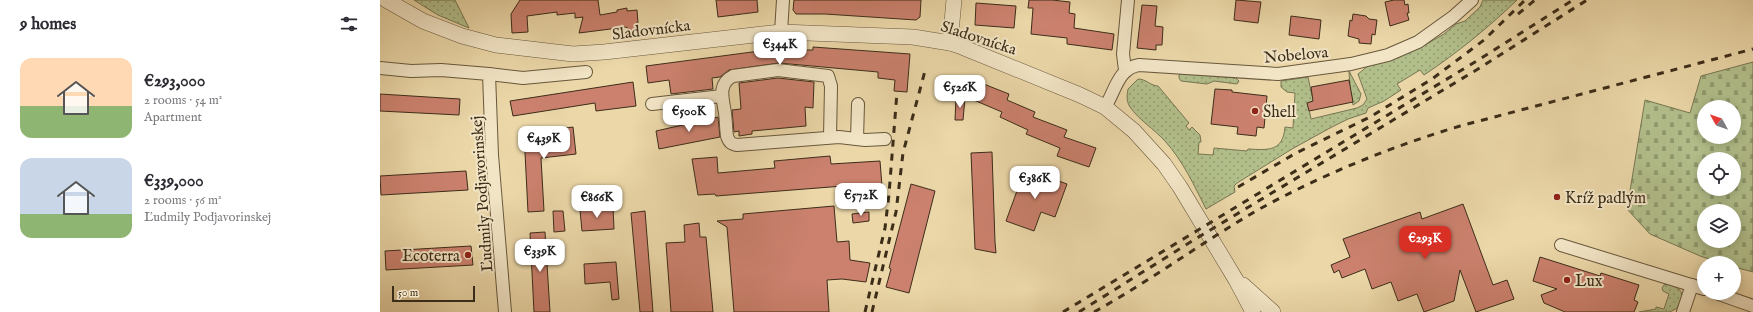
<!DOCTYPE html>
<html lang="en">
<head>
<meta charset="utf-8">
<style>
  :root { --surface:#fff; --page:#f7f7f7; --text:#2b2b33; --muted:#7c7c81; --accent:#d93025 }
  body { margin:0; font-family:"IM FELL English",serif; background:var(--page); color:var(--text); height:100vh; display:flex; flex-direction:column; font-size:15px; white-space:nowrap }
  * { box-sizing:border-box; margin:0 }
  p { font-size:13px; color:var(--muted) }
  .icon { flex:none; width:22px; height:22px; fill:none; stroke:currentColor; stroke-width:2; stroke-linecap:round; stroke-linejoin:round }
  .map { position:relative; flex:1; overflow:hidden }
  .side { display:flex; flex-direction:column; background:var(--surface); width:380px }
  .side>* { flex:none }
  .needle { width:26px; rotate:310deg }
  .tools { position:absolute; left:1317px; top:100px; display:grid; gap:8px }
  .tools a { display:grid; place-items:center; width:44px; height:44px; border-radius:50%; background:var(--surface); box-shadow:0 2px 10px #0003; font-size:20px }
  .scale { position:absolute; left:12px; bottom:10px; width:83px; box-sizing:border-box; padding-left:4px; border:2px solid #3c2d19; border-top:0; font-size:11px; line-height:14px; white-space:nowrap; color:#3c2d19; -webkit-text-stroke:3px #f2e5c6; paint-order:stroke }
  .price { position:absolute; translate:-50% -34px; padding:0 9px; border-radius:8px; background:#fff; color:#222; font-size:13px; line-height:26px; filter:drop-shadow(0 1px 2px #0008) }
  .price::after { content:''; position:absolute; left:50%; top:24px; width:12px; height:9px; margin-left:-6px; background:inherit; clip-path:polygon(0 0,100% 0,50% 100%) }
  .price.current { background:var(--accent); color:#fff }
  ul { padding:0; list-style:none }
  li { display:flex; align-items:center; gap:12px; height:100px; padding:0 20px }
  li span { display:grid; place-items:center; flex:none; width:112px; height:80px; border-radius:12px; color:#555 }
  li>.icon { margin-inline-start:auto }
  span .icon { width:48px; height:48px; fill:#fffc; stroke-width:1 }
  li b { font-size:17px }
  h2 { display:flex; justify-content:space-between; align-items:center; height:48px; padding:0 20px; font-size:17px }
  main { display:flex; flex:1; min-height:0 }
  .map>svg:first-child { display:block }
</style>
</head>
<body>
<main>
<section class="side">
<h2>9 homes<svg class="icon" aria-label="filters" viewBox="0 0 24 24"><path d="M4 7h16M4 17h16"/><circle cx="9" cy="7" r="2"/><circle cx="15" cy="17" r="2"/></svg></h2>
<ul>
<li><span style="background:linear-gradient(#ffd9b3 60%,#8fb573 0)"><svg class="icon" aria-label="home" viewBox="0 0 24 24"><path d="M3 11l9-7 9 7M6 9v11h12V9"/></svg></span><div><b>€293,000</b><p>2 rooms · 54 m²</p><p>Apartment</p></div></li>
<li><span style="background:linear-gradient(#c9d6e8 70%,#8fb573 0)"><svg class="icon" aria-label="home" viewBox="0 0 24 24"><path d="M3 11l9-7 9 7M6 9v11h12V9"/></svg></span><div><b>€339,000</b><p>2 rooms · 56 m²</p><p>Ľudmily Podjavorinskej</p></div></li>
</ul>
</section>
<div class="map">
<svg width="1373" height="312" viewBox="0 0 1373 312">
  <defs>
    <pattern id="grass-dots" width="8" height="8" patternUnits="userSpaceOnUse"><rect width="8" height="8" fill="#b2bf8b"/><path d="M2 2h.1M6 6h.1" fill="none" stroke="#929c71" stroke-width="1.8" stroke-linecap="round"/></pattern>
    <pattern id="cemetery-stones" width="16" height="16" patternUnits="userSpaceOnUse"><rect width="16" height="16" fill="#b2bf8b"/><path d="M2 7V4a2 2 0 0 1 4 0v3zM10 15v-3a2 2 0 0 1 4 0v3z" fill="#929c71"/></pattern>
  </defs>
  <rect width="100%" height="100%" fill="#ebd7a8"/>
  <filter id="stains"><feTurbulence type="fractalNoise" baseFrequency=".005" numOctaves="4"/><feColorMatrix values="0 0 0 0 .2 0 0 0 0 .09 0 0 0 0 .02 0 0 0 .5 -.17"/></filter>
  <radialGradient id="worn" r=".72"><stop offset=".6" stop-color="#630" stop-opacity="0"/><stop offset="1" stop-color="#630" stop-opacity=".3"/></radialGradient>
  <g fill="url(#grass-dots)" stroke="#777652">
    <path d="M34,0H75L89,28L58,15Z"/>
    <path d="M1103,0H1137C1108,28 1077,53 1044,75L1040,70L1017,84L1021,90L1004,101L988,108L986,113L968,119L950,128L912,149L857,183L854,186L855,192L826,209C814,185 803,161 785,141C775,130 758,119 750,107C746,101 747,95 748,89L758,79C766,79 771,86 778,86L809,123L806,126L809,130L812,127L820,135L821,142H819L818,154L833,155L834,148L867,151L868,149C888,150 903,152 905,127L913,128L915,93L907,92L901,87V81L928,77L932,96L970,89L969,71L981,94L979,101L973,105L971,93L928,103L931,119L977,108L983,105L987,99L978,74L988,66L1010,60L1045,45L1064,34L1076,24L1085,21L1100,7Z"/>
    <path d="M803,73L856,78L859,81L857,84L834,81L827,84L801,81L799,78V75Z"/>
    <path d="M1287,284C1305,289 1303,294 1299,310L1297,308L1290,312H1259L1276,309V307L1284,309L1289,294L1283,291L1282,288L1284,285Z"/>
  </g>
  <path fill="url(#cemetery-stones)" stroke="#777652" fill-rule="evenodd" d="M1373,62V272L1354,267V263H1342L1320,256L1270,234L1247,209L1265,100L1310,113L1321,76ZM1324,107H1354V137H1324ZM1324,159H1354V189H1324ZM1324,211H1354V241H1324Z"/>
  <g fill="#cb816e" stroke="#3c2d19">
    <path d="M140,0H218L220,15L237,12V10L247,8V11L257,10L258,23H256L257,29L251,30L246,27L199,33L203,17L195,18V13L177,15V12L147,16L148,32L132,33L131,14Z"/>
    <path d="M336,0H377L378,12L338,17Z"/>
    <path d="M414,0H541L540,17L536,20L445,14H416L413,10Z"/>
    <path d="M649,0H672L690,2L689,13L695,14L694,28L734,34L732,50L687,44V38L651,34L653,8H648Z"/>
    <path d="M856,0L881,2L878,23L854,20Z"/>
    <path d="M1014,0H1024L1025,5L1028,4L1029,13H1027L1029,20L1010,26L1005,2Z"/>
    <path d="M596,3L636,6L634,28L595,25Z"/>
    <path d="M762,5L777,6L775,26L783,27L782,45H776V50L757,48Z"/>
    <path d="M973,14L986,16L989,19L997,20L995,35L992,34L991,44L979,43V39L968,36L970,20L972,21Z"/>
    <path d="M911,16L941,20L939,39L909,35Z"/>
    <path d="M433,47L530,54L527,92L514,91L515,80L498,78V72L399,63L349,70L340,77L332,78L333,89L291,94L289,80L268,83L266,66L395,49L410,48V50H433Z"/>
    <path d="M398,78L434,82L433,108L425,107L426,126L372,131V134L359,136V131L354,132L352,110L361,109L359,83Z"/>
    <path d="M969,80L973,102L929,111L927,103L933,101L931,87Z"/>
    <path d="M596,81L629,94L627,100L655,112L653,117L687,130L684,137L716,148L709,167L677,156L680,148L646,134L648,130L620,117L622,112L589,98Z"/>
    <path d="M253,82L256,106L216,111L215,103L133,116L130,101Z"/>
    <path d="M835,89L852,90V92L887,96L884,128L877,127L876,136L857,134L858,127L831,124Z"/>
    <path d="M0,94L80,99L79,115L0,111Z"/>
    <path d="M576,98H585L583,120H575Z"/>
    <path d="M338,117L340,137L279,149L276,131Z"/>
    <path d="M193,127L196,154L161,158L164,211L148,212L144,133L172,132V130Z"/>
    <path d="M612,152L615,242L616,253L595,249L591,153Z"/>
    <path d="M450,156L451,164L500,161L502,186L476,189V185L336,196L335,194L318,195L312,159L337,157L338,173L395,168L394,161Z"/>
    <path d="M645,169L687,184L675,217L661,212L654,231L626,221Z"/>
    <path d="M86,171L88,190L1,195L0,176Z"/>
    <path d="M531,184L555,191L529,293L506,287L511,269L509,268Z"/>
    <path d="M1083,204L1113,285L1127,280L1134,299L1096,312L1080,270L1074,301L1044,312L1037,294L1018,301L1011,282L992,289L985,269L962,278L959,270L954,273L951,265L970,257L963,239L1040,212L1042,219Z"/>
    <path d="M454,206L457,242L469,241L470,260L490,263L486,282L462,279L447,280L449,312H354L347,227L337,221L363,219V214Z"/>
    <path d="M233,208L234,229L202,231L200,210Z"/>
    <path d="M173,211H183L185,231L174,232Z"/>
    <path d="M265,211L268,249L273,312H260L251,213Z"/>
    <path d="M489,212V221L473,223L472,214Z"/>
    <path d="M319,223L320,237H326L333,312H291L286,243L305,242L304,225Z"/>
    <path d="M165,232L170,312H154L150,233Z"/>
    <path d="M91,246L93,265L6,270L5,251Z"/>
    <path d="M1160,257L1220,276L1221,273L1259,285L1254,300L1258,302L1254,312H1185L1164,303L1161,295L1177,289L1153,281Z"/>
    <path d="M236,262L239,299L232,300L230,282L205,284L204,264Z"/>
  </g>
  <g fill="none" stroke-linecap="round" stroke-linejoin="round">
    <g stroke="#68583d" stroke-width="14">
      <g id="minor">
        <path d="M401,32L403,0"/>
        <path d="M0,68L31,71L61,70L109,74L112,155L125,312"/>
        <path d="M745,70L743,54L748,0"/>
        <path d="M109,74L143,78L206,72"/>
        <path d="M272,104L342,96"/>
        <path d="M725,107C735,92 738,68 759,65L898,74L971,64L1008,55L1038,42L1073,17L1092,0"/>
        <path d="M450,137L451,86L448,76L398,70L353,76C337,84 343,99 345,113C346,121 346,129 347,136C349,142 351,144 357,145L459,137L485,140L505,139"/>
        <path d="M477,139L478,104"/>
        <path d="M1181,245L1324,289"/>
        <path d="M1336,293L1373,306"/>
        <path d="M1303,312L1312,285"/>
      </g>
    </g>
    <g stroke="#68583d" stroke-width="16">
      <g id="tertiary">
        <path d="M6,0L43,21L82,36L116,45L193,54L224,52L401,32L533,37L570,43L582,47L700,95L725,107L754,131L784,164L800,187L856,280L873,312"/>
        <path d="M570,43L574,0"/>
        <path d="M863,285L893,312"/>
      </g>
    </g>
    <use href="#minor" stroke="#f2e5c6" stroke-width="12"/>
    <use href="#tertiary" stroke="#f2e5c6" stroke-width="15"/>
    <g stroke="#3c2d19" stroke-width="3" stroke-dasharray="7 7" stroke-linecap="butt">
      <path d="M1138,14L1155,0"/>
      <path d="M858,187L916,153L990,117L1052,79L1104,40L1145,0"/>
      <path d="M485,312L505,228L509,194L517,92"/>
      <path d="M492,312L516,212L523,153L546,67"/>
      <path d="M683,312L1095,62L1193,0"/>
      <path d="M699,312L817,238L1098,69L1207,0"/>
      <path d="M714,312C770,281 821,243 876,211C941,175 1010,147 1080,126L1373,49"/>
    </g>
  </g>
  <g fill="#8f2418" stroke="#f2e5c6" stroke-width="1.5">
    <circle cx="875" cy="111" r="4"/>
    <circle cx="1177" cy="197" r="4"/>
    <circle cx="88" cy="255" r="4"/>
    <circle cx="1187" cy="280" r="4"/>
  </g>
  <g text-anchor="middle" stroke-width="4" stroke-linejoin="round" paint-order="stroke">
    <g font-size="16" fill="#3c2d19" stroke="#f2e5c6">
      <text transform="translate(271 29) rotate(-7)" y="6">Sladovnícka</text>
      <text transform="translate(599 37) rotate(18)" y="6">Sladovnícka</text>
      <text transform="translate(916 54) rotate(-5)" y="6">Nobelova</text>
      <text transform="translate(101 194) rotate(-94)" y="6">Ľudmily Podjavorinskej</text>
    </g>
    <g font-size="16" fill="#3c2d19" stroke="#f2e5c6" text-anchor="start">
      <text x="883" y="117">Shell</text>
      <text x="1185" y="203">Kríž padlým</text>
      <text x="80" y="261" text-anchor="end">Ecoterra</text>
      <text x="1195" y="286">Lux</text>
    </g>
  </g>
  <rect width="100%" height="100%" filter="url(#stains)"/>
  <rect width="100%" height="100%" fill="url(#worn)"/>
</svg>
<div class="tools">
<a><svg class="needle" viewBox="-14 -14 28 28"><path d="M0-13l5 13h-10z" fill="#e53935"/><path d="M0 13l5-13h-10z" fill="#7c7c81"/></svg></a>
<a><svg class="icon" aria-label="locate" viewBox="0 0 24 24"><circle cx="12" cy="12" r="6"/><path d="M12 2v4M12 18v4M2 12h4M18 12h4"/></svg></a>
<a><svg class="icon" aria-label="layers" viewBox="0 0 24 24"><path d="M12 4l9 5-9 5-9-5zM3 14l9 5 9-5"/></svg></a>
<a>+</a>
</div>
<div class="scale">50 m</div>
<b class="price" style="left:400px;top:66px">€344K</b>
<b class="price" style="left:580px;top:109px">€526K</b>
<b class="price" style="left:309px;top:133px">€500K</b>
<b class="price" style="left:164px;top:160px">€439K</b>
<b class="price" style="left:655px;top:200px">€386K</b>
<b class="price" style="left:481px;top:217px">€572K</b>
<b class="price" style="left:217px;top:219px">€866K</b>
<b class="price current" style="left:1045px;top:260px">€293K</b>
<b class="price" style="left:160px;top:273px">€339K</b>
</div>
</main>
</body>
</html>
